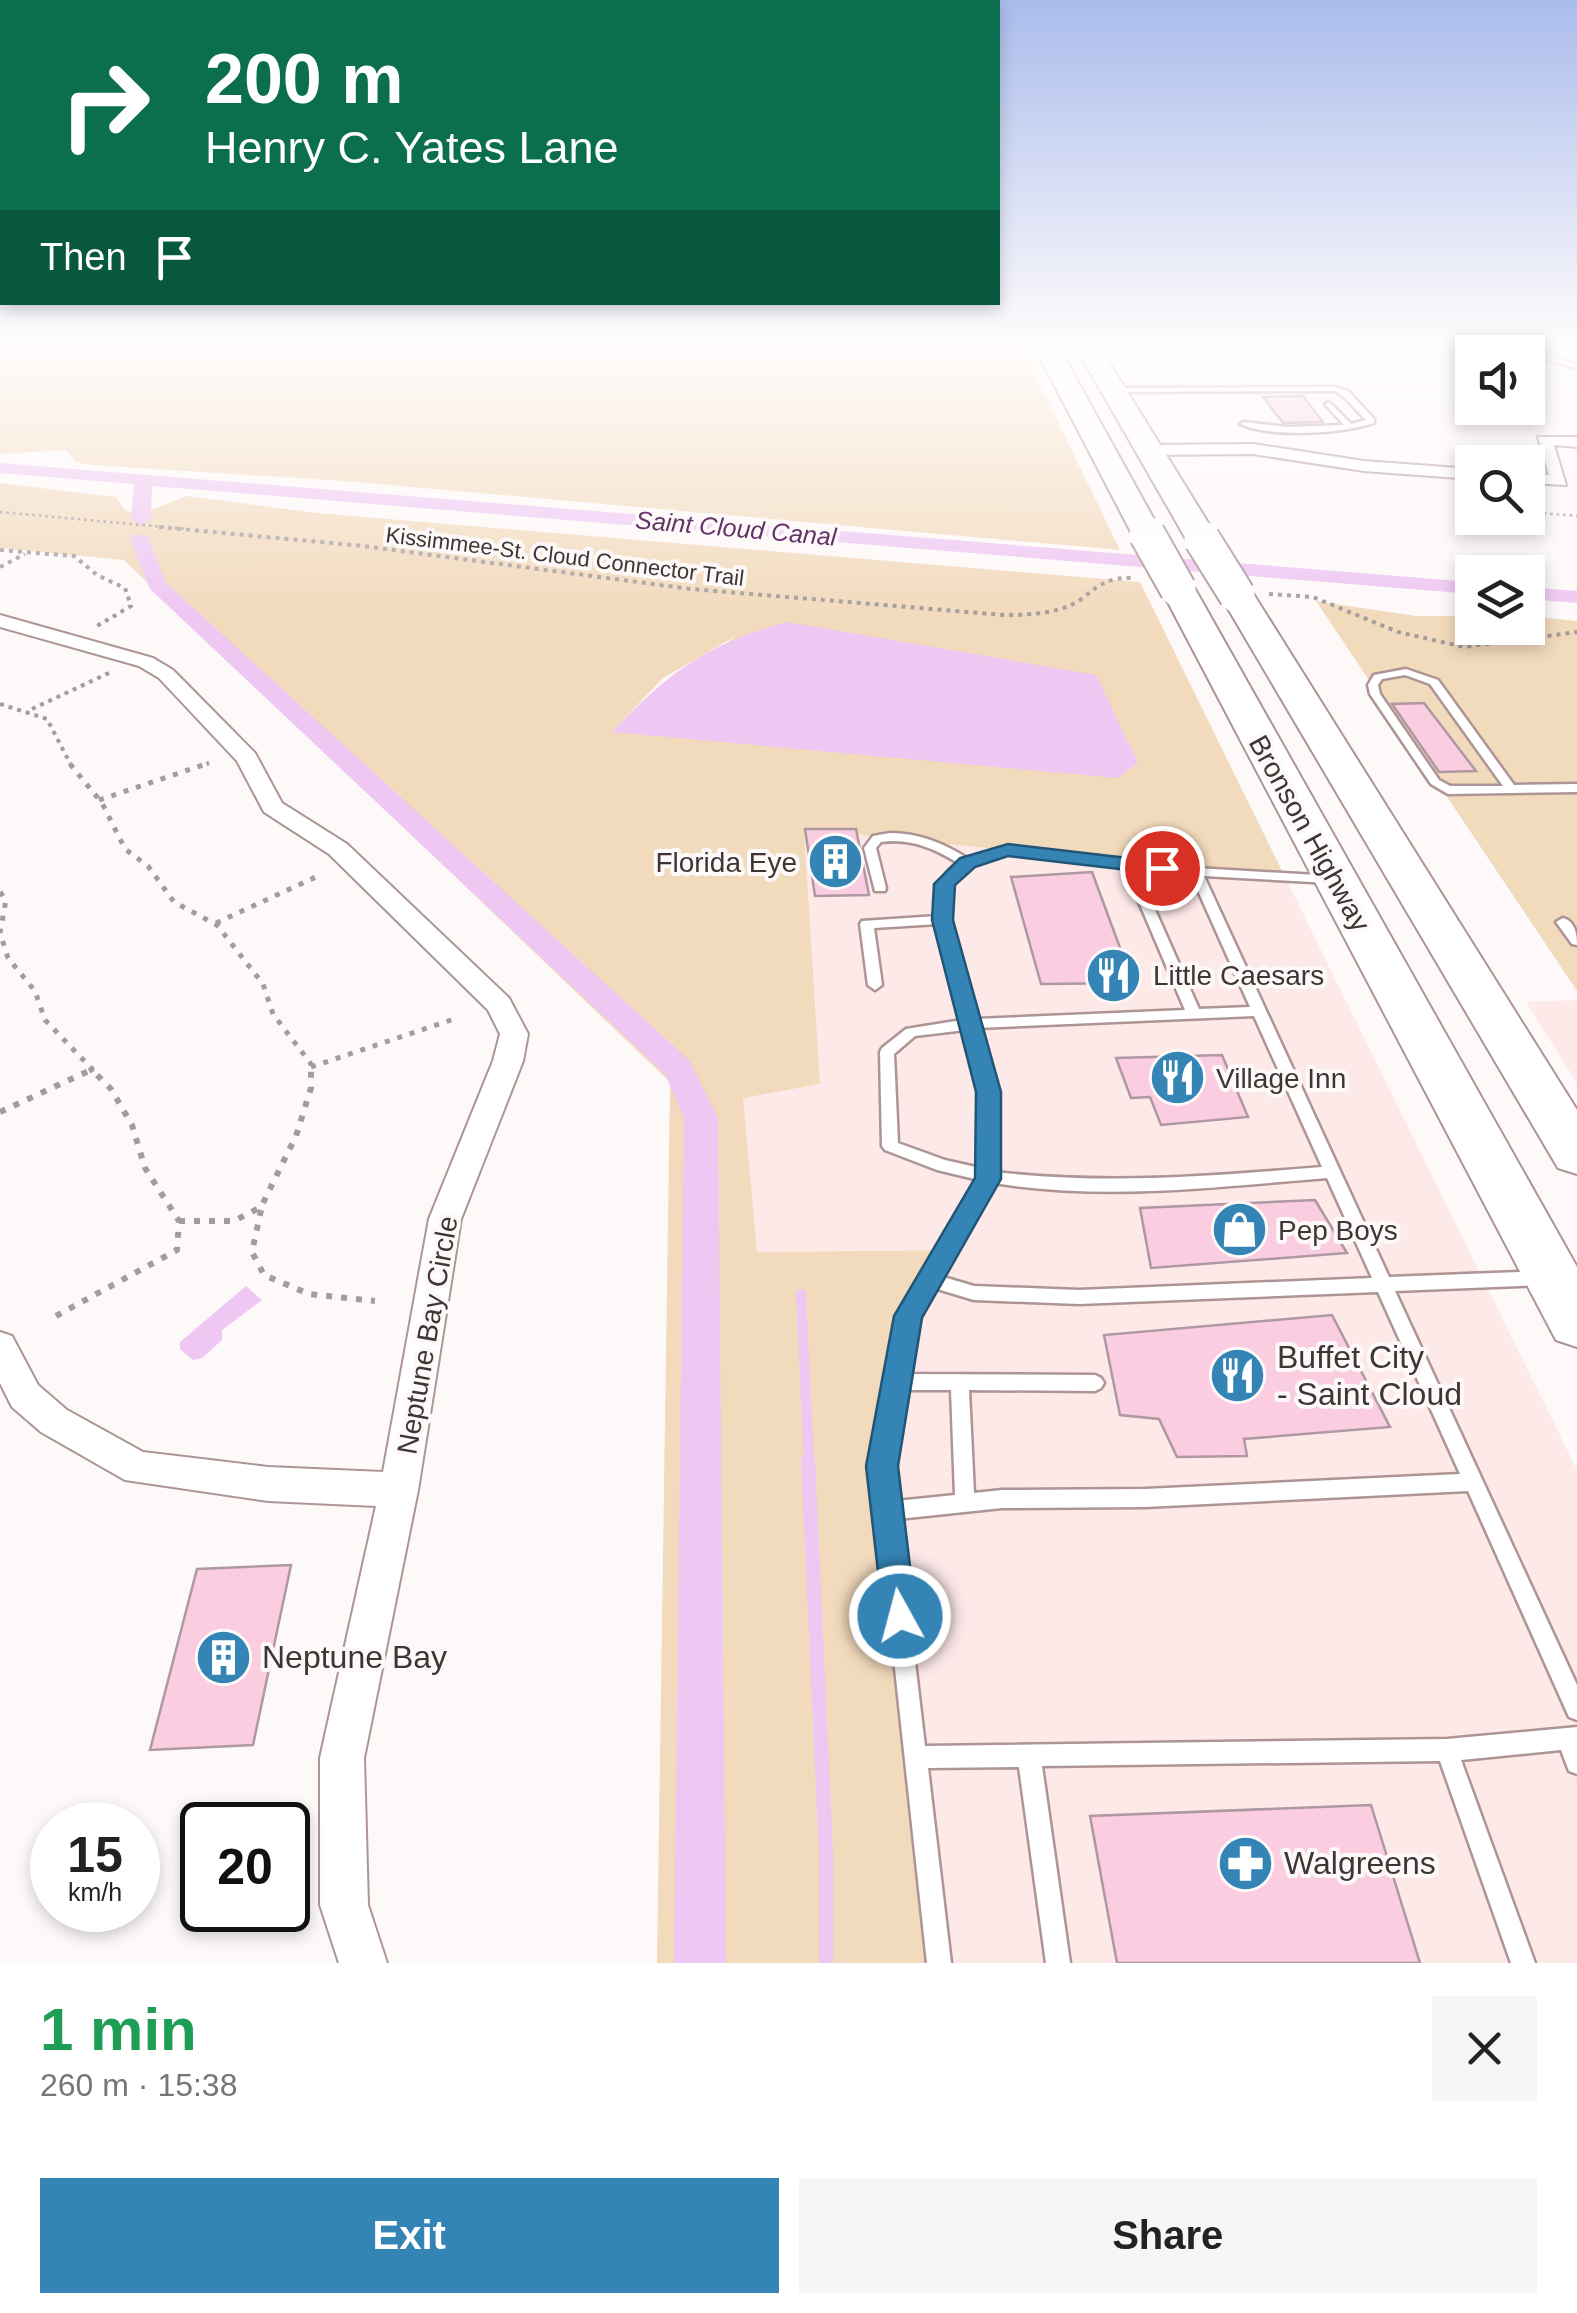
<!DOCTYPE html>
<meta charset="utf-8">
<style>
:root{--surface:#fff;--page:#f6f6f6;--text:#222;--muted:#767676;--accent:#3584b6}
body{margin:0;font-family:Arial,sans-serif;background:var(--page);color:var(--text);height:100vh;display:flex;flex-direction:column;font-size:38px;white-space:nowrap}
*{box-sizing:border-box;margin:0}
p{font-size:32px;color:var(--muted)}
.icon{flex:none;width:55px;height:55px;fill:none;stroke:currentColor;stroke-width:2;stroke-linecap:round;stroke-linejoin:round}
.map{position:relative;height:1963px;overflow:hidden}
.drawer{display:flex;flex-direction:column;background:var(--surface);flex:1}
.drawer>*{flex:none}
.top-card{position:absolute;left:0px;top:0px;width:1000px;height:305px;box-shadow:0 5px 15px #0003;background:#0b6e4f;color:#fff;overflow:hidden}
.tools{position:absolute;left:1455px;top:335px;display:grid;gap:20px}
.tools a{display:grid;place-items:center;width:90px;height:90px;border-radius:0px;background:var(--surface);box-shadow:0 5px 15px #0003;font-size:50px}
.speed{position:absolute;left:30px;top:1802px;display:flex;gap:20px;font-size:50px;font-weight:700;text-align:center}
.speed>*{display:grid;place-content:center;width:130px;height:130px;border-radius:50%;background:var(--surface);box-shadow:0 5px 15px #0003;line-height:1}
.speed small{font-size:25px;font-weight:400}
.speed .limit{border:5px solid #111;border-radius:15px;background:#fff;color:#111}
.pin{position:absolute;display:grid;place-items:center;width:85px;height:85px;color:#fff;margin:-42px;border:5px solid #fff;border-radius:50%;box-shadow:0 2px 10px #0007}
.me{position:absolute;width:110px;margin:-55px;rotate:353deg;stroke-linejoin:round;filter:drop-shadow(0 0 8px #0008)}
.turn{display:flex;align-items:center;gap:35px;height:210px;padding:0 40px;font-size:45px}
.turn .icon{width:130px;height:130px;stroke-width:2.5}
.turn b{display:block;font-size:70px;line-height:85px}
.then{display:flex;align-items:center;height:95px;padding:0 40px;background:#0003;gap:20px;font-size:38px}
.round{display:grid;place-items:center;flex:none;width:105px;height:105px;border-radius:0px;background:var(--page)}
.head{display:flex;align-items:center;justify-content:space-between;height:170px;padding:0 40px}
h1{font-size:60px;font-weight:800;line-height:75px;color:#1e9e55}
.button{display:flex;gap:20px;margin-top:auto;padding:20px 40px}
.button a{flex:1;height:115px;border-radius:0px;background:var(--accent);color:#fff;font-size:40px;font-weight:800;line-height:115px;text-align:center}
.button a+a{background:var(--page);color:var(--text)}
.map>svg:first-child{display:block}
.built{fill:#fee9e9}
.green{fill:#f2dabc;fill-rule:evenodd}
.water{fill:#eec7f3}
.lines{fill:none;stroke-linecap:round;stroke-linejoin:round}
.stream-far1{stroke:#eec7f3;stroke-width:10}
.stream{stroke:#eec7f3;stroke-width:14}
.canal{fill:#eec7f3;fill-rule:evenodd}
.building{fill:#fbcde1;stroke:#ae98a1;stroke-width:2.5}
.service-casing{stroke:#ae9595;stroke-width:5}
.minor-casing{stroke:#ae9595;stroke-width:4}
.trunk-casing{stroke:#ae9595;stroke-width:4}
.path-far3{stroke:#a49c9c;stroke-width:2.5;stroke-dasharray:2.5 4;stroke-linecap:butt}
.path-far2{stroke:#a49c9c;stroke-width:4;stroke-dasharray:4 5;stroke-linecap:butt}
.path-far1{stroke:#a49c9c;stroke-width:5;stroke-dasharray:5 8;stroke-linecap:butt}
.path{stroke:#a49c9c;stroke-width:6;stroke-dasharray:6 9;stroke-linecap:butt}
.service{fill:#fff;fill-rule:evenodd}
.minor{fill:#fff;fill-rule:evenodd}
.trunk{fill:#fff;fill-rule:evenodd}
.trunk-bridge-casing{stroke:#ae9595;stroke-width:39;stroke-linecap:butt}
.trunk-bridge{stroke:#fff;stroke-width:35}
.route{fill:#3584b6;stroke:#225676;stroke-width:2.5}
.labels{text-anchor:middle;stroke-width:8;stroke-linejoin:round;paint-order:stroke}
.far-street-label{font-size:22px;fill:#3f3535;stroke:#fef9f9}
.far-water-label{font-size:25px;font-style:italic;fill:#623368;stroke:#fef9f9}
.street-label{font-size:28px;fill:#3f3535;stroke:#fef9f9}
.poi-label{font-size:28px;fill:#3f3535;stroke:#fef9f9;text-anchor:start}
.near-poi-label{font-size:32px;fill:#3f3535;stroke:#fef9f9;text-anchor:start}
</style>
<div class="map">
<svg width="1577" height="1963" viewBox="0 0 1577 1963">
<rect width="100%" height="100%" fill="#fef9f9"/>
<g class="built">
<path d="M804 829 1286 879 1577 1470V1963H949L881 1388 951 1250 756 1252 743 1097 820 1084Z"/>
<path d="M1577 1000V1083L1526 1002Z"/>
</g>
<g class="green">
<path d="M0 344H1020L1120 550 344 481 92 465 76 462 66 450 0 454Z"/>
<path d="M0 483 115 497 125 510 138 515 187 496 317 513 1140 582 1286 879 804 829 820 1084 743 1098 757 1252 952 1250 881 1388 949 1963H657L670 1082 124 560 0 548ZM736 636 613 731 663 678Z"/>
<path d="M1316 601 1416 616H1472V628H1528V616L1577 621V991Z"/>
</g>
<g class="water">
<path d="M787 622 1096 675 1138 763 1117 778 612 732C669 672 706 644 787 622Z"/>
<path d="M246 1286 262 1300 222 1330V1340L202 1358 193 1360 180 1349V1342Z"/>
</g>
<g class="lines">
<path class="stream-far1" d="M801 1294 809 1462"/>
<path class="stream" d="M808 1460 826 1854V1963"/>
<g class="canal">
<path d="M0 463 1472 582V594L152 486 151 519 141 525 131 519 134 484 0 473Z"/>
<path d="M133 535H147L166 583 689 1060 718 1118 726 1963H674L684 1118 665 1074 150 589 130 539Z"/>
<path d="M1528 587 1577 591V603L1528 599Z"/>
</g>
</g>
<g class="building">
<path d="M1303 396 1323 422 1283 423 1263 397Z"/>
<path d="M1424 703 1476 771 1439 772 1392 704Z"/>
<path d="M805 829H856L869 895 815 896Z"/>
<path d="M1092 872 1133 983 1041 984 1011 877Z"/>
<path d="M1222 1055 1248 1117 1161 1125 1150 1097 1131 1098 1116 1058Z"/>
<path d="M1315 1200 1347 1253 1151 1268 1140 1208Z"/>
<path d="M1332 1315 1390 1427 1244 1439 1247 1456 1177 1457 1159 1419 1120 1415 1104 1335Z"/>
<path d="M291 1565 253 1745 150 1750 197 1569Z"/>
<path d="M1371 1805 1420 1963H1117L1090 1816Z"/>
</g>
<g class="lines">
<defs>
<g id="service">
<path d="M1490 344H1500L1577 364V368L1528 355V352H1519Z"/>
<path d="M1335 387 1348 391 1374 419V423C1341 434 1272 438 1240 424L1244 422 1288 427 1344 425 1325 404 1329 402 1351 424 1366 420 1342 395 1334 391 1114 392 1110 390 1114 388Z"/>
<path d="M1406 669 1438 680 1514 785 1577 784V792L1448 794 1431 784 1370 694 1368 685 1374 675ZM1405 675 1430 684 1503 786H1450L1439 780 1380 694 1378 685 1382 679Z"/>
<path d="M890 833C919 833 943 843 967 858L1007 846 1196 868 1334 876 1336 879 1334 882 1330 883 1204 876 1389 1277 1542 1271 1548 1273 1550 1278 1548 1283 1542 1285 1395 1291 1577 1685V1720L1569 1717 1468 1491 1145 1507 1002 1508 898 1519 925 1746 1447 1739 1577 1727V1774L1569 1771 1561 1750 1461 1760 1535 1963H1511L1440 1761 1042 1766 1070 1963H1046L1019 1767 928 1768 951 1963H927L873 1466 899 1317 979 1180 937 1170 885 1150 882 1146 880 1052 882 1048 906 1029 962 1020 938 924 874 928 882 985 875 990 868 985 860 924 862 921 937 916C938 892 936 877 958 863 933 848 910 838 881 842L876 848 886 888 885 891H875L864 848 873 836ZM1008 854 1124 867 1185 1010 976 1019C968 988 935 899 958 875 970 862 991 859 1008 854ZM1137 869 1191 875 1250 1007 1199 1009ZM1254 1016 1322 1167C1212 1176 1106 1185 996 1172L995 1092 978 1028ZM965 1030 981 1092 980 1168 945 1160 898 1143 894 1054 915 1036ZM1327 1178 1372 1278 1079 1290 974 1286 940 1276 994 1183C1104 1201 1216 1187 1327 1178ZM934 1288 974 1300 1079 1304 1378 1292 1460 1474 1145 1489 1002 1490 974 1493 969 1390 1095 1391 1101 1388 1104 1383 1101 1378 1095 1375 907 1374 917 1318ZM904 1390H951L955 1495 896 1501 891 1466Z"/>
<path d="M1563 918C1575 921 1577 934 1577 945L1572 944 1556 922Z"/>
</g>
<g id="minor">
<path d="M1538 437H1577V447L1554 445 1566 485 1528 483V473L1549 475Z"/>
<path d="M1253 444 1364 461 1472 469V479L1364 471 1253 454 1150 455 1142 450 1150 445Z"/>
<path d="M0 615 153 658 173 670 255 753 282 803 347 844 509 998 528 1034 523 1061 461 1219 418 1490 364 1758 368 1905 387 1963H339L320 1905V1758L376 1506 268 1501 125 1480 41 1432 12 1407 0 1383V1332L12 1336 38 1385 67 1410 143 1452 268 1467 383 1472 429 1219 493 1061 500 1034 488 1010 329 854 264 812 237 761 159 678 139 666 0 627Z"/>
</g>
<g id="trunk">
<path d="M1033 344H1057L1162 534 1158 541 1147 543 1132 534Z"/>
<path d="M1074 344H1098L1218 539 1213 546H1191L1186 539Z"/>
<path d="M1178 579 1190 582 1195 589 1577 1267V1347L1556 1340 1161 589 1166 582Z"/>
<path d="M1237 585 1249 588 1254 595 1577 1110V1174L1558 1168 1220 595 1225 588Z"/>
</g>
</defs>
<use href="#service" class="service-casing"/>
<use href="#minor" class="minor-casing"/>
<use href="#trunk" class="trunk-casing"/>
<g class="path-far3">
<path d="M1528 506 1531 512 1577 516"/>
<path d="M0 512 186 529"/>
</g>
<g class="path-far2">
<path d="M159 527 363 546 691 589 1004 615C1028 615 1063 614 1084 597 1100 584 1110 577 1134 578"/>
<path d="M0 550 74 556 97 575 125 588 131 606 97 626"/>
<path d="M0 567 25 554"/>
<path d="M1269 594 1313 597 1398 632 1464 647 1577 632"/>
<path d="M0 704 47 719 72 767"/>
<path d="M32 709 111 672"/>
<path d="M198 767 209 763"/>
</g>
<g class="path-far1">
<path d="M70 764 102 803 125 849 148 866 174 902 217 925 263 984 273 1014 311 1064V1071"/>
<path d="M99 800 206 764"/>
<path d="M0 892 6 900 0 933 8 958 35 991 45 1020 94 1071"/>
<path d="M216 923 318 876"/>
<path d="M311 1067 454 1019"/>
<path d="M89 1071 93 1069"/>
</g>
<g class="path">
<path d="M0 1112 93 1069"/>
<path d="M261 1210 252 1252 264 1275 309 1294 375 1301"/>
<path d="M179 1221H234L261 1207 296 1136 311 1088V1069"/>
<path d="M56 1316 177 1250 179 1221 145 1168 132 1125 111 1089 91 1069"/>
</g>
<use href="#service" class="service"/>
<use href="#minor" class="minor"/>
<use href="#trunk" class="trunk"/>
<defs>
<g id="trunk-bridge">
<path d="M1147 534 1178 589"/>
<path d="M1202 539 1237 595"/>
</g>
</defs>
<use href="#trunk-bridge" class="trunk-bridge-casing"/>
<use href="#trunk-bridge" class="trunk-bridge"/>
</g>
<linearGradient id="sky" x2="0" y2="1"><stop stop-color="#aabcec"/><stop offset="0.56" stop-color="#fffcfc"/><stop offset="1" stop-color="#fffcfc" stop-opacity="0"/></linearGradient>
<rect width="1577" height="618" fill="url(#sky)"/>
<path class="route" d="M1008 844 1162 862 1173 868 1162 874 1008 856 975 867 955 885 953 920 1001 1092V1179L922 1318 898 1466 916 1616 912 1628 900 1633 887 1628 883 1616 866 1466 894 1316 975 1178 976 1092 932 920 934 884 960 858Z"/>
<defs>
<symbol id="building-disc" viewBox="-11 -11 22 22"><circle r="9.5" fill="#3584b6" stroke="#fef9f9"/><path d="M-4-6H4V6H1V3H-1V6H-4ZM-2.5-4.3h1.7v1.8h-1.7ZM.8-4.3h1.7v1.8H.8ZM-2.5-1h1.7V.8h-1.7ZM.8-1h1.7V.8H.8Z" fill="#fff"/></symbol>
<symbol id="restaurant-disc" viewBox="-11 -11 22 22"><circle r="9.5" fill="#3584b6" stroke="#fef9f9"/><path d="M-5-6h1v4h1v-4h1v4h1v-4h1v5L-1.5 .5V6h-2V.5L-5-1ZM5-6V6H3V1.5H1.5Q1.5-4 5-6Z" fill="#fff"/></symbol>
<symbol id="shop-disc" viewBox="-11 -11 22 22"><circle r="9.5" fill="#3584b6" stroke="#fef9f9"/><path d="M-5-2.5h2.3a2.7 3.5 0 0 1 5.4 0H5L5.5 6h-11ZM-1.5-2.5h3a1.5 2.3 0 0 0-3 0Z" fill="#fff"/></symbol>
<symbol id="pharmacy-disc" viewBox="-11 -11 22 22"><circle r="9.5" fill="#3584b6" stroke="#fef9f9"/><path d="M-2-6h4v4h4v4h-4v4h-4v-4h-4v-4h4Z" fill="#fff"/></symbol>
</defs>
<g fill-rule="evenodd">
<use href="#building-disc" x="804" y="830" width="63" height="63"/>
<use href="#restaurant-disc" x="1082" y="944" width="63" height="63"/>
<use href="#restaurant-disc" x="1146" y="1046" width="63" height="63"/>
<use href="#shop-disc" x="1208" y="1198" width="63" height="63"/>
<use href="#restaurant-disc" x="1206" y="1344" width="63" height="63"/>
<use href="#building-disc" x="192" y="1626" width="63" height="63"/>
<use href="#pharmacy-disc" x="1214" y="1832" width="63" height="63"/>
</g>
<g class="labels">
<g class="far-street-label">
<text transform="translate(565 556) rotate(7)" y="8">Kissimmee-St. Cloud Connector Trail</text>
</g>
<g class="far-water-label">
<text transform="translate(736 528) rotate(5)" y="9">Saint Cloud Canal</text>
</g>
<g class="street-label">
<text transform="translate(1310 833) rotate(61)" y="10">Bronson Highway</text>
<text transform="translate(427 1335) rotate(-80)" y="10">Neptune Bay Circle</text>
</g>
<g class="poi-label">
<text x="797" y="872" text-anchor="end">Florida Eye</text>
<text x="1153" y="985">Little Caesars</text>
<text x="1216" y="1088">Village Inn</text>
<text x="1278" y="1240">Pep Boys</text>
</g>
<g class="near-poi-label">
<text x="1277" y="1368">Buffet City<tspan x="1277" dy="37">- Saint Cloud</tspan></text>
<text x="262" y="1668">Neptune Bay</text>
<text x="1284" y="1874">Walgreens</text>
</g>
</g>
</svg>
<div class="tools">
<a><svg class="icon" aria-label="sound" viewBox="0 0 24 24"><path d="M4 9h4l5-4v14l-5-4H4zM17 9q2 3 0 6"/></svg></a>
<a><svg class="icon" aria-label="search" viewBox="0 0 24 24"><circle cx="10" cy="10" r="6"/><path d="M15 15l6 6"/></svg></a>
<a><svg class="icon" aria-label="layers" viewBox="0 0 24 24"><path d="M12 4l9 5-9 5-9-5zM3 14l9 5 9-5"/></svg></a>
</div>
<div class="speed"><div>15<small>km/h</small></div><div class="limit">20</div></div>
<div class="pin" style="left:1162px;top:868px;background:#d93025"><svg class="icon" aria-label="arrive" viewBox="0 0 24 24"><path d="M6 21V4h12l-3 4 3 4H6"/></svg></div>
<svg class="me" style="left:900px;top:1616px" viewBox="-20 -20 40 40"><circle r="17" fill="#3584b6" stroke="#fff" stroke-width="3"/><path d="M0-11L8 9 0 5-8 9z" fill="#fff"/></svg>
<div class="top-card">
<div class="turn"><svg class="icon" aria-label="right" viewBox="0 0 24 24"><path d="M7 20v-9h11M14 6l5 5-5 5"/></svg><div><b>200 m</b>Henry C. Yates Lane</div></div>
<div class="then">Then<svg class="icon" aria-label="arrive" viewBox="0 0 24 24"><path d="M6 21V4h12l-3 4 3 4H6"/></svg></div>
</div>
</div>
<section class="drawer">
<div class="head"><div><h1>1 min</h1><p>260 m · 15:38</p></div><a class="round"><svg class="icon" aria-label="close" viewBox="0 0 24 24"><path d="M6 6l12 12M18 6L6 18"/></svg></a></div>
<div class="button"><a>Exit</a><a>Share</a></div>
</section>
